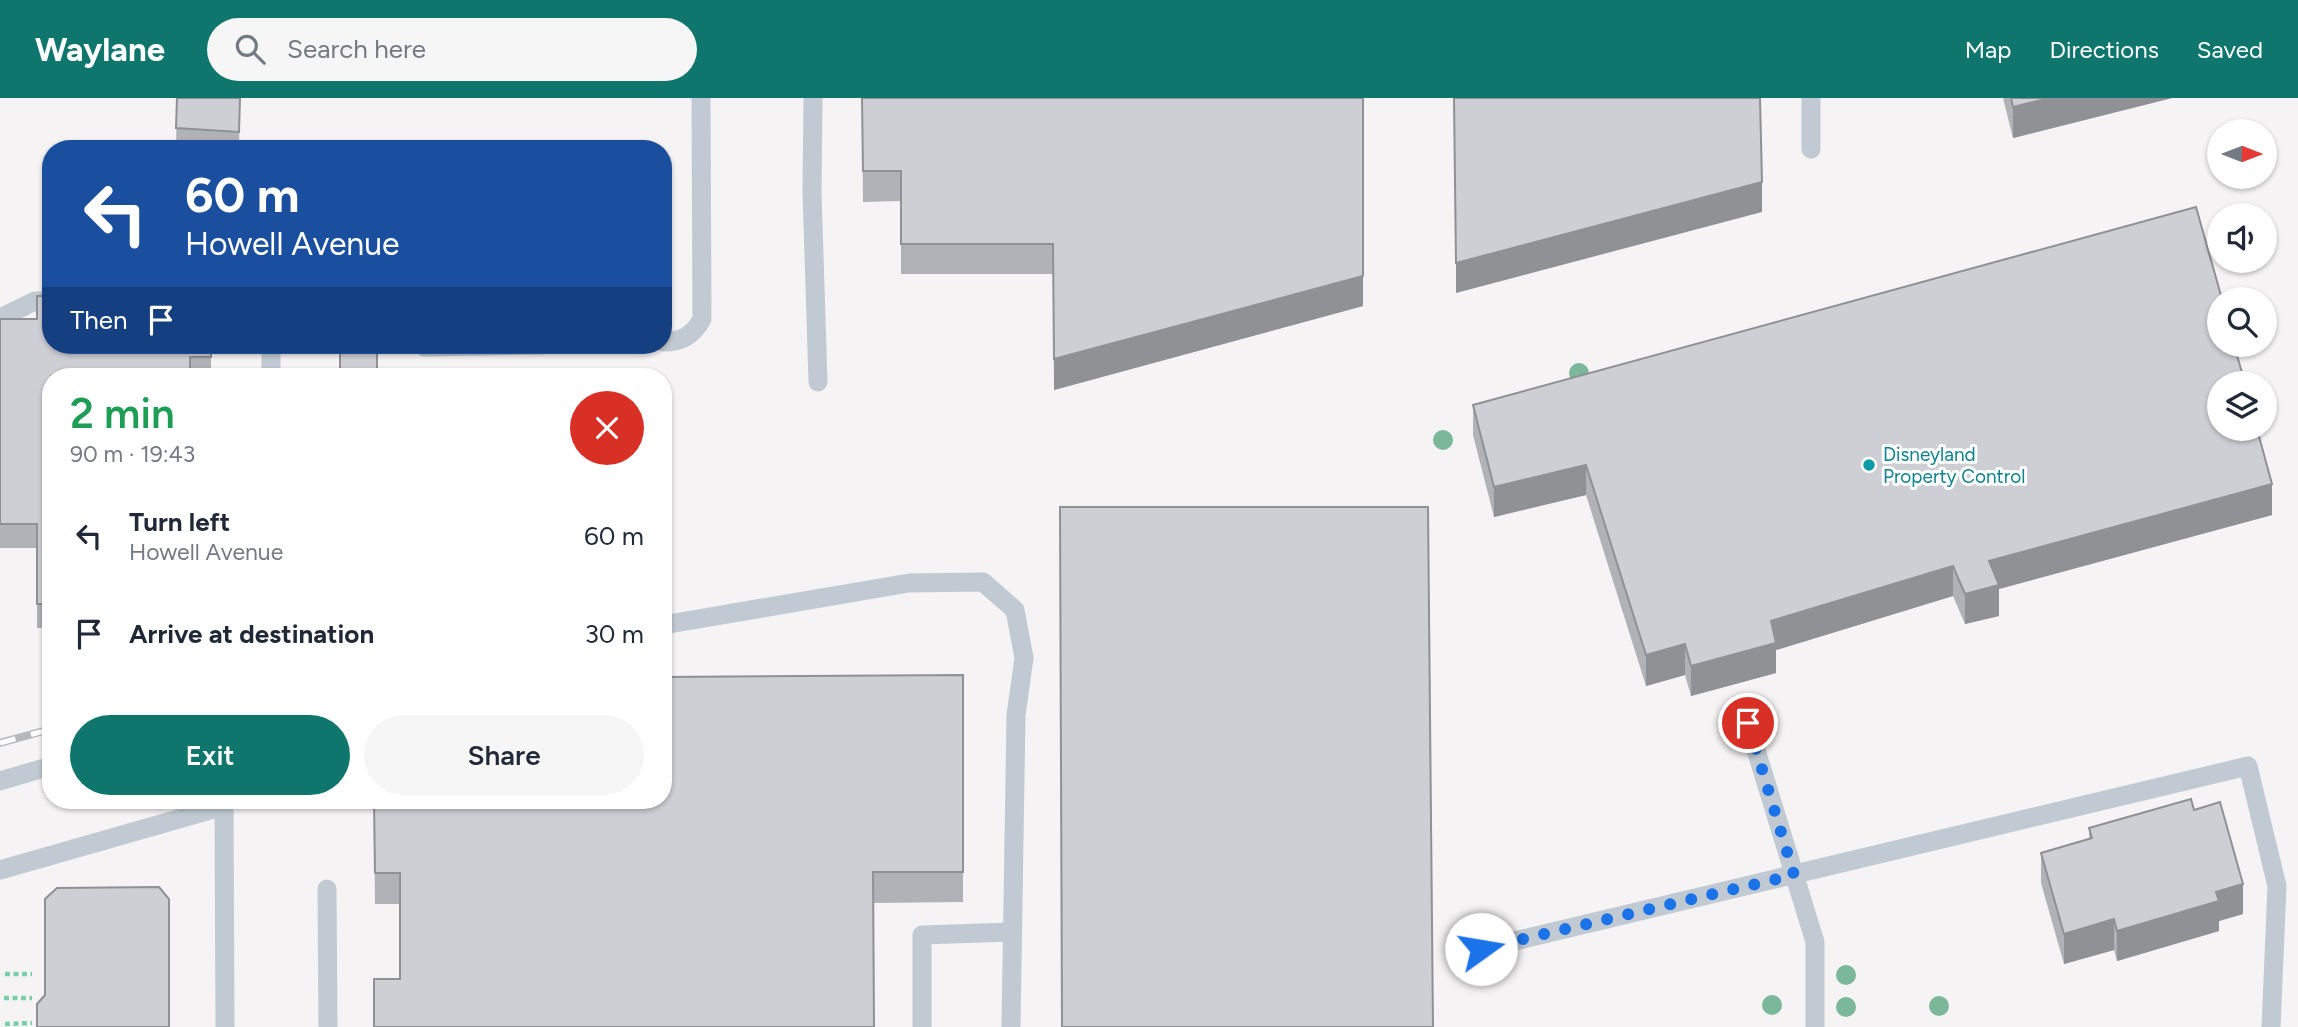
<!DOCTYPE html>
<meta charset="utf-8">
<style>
:root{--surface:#fff;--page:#f6f6f7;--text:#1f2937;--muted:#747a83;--accent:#0f766e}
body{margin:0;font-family:Figtree,sans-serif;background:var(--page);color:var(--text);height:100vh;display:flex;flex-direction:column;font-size:26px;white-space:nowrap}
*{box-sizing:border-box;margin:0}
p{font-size:23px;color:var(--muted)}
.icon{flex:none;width:38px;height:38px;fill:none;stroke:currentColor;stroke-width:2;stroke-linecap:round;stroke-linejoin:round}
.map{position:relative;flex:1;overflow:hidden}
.sheet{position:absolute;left:42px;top:270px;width:630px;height:441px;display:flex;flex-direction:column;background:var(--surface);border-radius:28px;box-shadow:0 2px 5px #0004}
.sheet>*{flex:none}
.banner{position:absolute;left:42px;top:42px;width:630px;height:214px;border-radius:28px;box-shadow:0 2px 5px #0004;background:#1a4fa0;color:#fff;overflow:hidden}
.needle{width:46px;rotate:90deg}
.buttons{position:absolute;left:2207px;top:21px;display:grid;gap:14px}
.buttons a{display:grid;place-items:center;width:70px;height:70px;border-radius:50%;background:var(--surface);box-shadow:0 2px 5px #0004;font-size:35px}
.pin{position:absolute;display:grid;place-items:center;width:60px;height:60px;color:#fff;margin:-30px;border:4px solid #fff;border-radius:50%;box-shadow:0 2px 7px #0007}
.me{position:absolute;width:77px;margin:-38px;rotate:77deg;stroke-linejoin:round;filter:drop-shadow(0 0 5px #0008)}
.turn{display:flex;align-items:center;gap:24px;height:147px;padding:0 28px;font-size:32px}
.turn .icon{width:91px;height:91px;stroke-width:2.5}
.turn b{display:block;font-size:49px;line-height:60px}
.then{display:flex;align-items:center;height:66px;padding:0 28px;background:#0003;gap:14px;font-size:26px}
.round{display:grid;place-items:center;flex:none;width:74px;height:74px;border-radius:37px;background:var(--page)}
.summary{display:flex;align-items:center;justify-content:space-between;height:119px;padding:0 28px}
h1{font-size:42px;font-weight:600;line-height:52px;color:#1e9e55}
.action{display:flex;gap:14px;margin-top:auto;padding:14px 28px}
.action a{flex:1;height:80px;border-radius:42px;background:var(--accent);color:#fff;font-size:28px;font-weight:600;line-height:80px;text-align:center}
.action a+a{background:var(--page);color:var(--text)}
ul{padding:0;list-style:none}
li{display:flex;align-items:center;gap:21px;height:98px;padding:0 28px}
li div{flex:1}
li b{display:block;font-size:26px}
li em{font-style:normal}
header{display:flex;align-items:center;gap:42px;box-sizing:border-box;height:98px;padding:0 35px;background:var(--accent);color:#fff}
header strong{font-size:33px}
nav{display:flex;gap:38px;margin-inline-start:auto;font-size:24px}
.search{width:490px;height:63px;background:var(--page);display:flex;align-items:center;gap:18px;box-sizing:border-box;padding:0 24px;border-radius:38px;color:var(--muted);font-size:26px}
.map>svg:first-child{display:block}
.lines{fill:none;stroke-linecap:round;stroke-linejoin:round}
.path{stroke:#7ad0a6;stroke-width:4.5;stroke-dasharray:5 3.5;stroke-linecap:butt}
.service{stroke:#c1cad2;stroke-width:19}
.rail-casing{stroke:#b5b8bd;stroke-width:8}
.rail{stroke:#fff;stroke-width:5;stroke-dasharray:16;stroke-linecap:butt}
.tree{fill:#7bb799}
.wall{fill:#b0b2b7}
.shaded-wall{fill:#909195}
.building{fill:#cdcfd5;stroke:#909195;stroke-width:2}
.route{stroke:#1a73e8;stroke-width:12;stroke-dasharray:0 21.6}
.culture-dot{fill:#0f9aa8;stroke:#fff;stroke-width:2.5}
.labels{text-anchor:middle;stroke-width:6;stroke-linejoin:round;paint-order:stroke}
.culture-label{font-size:19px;fill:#0d838f;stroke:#fff;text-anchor:start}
</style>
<header>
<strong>Waylane</strong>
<div class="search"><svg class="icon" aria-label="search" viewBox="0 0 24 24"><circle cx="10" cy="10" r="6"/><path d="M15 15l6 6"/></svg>Search here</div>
<nav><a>Map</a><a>Directions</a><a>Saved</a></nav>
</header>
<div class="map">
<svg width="2298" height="929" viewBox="0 0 2298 929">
<rect width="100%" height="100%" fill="#f5f3f3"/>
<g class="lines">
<g class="path">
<path d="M5 876H32"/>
<path d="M4 900H32"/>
<path d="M5 926 32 925"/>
</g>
<g class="service">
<path d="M813 0 812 94 818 284"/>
<path d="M1811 0V51"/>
<path d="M0 220 35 203H51"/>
<path d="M663 244C682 244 693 237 702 221L701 0"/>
<path d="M271 247V278"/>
<path d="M424 249 542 247"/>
<path d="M663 527 909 485 983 484 1015 512 1024 560 1016 617 1011 929"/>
<path d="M1748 626 1815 844V929"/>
<path d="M0 683 51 668"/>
<path d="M0 772 224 708 225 929"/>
<path d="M327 791 328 929"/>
<path d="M1481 851 2248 668 2277 788 2271 929"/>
<path d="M922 929V837L1011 834"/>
</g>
<defs>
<path id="rail" d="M0 645 51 631"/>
</defs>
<use href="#rail" class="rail-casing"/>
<use href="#rail" class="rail"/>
</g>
<g class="tree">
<circle cx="1579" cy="275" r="10"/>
<circle cx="1443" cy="342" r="10"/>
<circle cx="1846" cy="877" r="10"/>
<circle cx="1772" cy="907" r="10"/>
<circle cx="1939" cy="908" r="10"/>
<circle cx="1846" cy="909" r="10"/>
</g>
<g class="wall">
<path d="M177 0H240L239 51H176Z"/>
<path d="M862 0 1363 208 1054 292 1053 176H901V103L863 104Z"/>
<path d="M2003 0H2172L2013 40Z"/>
<path d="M0 221H37L211 247V278H51V530H37V450H0Z"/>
<path d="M1473 307 2272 417 1999 491V518L1965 526 1953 498 1776 552V575L1691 598 1685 577 1646 588 1586 397 1494 419 1473 337Z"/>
<path d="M963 577V804L873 805 400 881V806H375L374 702Z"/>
<path d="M2194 712 2243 816 2219 823V833L2117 863 2114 852 2064 866 2041 785V755L2089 741V730Z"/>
</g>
<g class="shaded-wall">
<path d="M2050 0H2172L2013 40V9Z"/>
<path d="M1762 84V114L1456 195V165Z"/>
<path d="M1363 178V208L1054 292V261Z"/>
<path d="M1586 367V397L1494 419V389Z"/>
<path d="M2272 386V417L1999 491V518L1965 526V496L1989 463Z"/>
<path d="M1953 468V498L1776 552V575L1691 598V568L1771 523Z"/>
<path d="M1685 546V577L1646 588V557Z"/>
<path d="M2243 786V816L2219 823V833L2117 863V833L2216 794Z"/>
<path d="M2114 821V852L2064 866V836Z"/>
</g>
<g class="building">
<path d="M177 0H240L239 34 176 30Z"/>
<path d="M862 0H1363V178L1054 261 1053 146H901V73H863Z"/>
<path d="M1454 0H1760L1762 84 1456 165Z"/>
<path d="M2011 0H2050L2013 9Z"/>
<path d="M2196 109 2222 201H2219V247H2234L2245 285H2219V331H2257L2272 386 1989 463 1999 487 1965 496 1953 468 1771 523 1776 545 1691 568 1685 546 1646 557 1586 367 1494 389 1473 307Z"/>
<path d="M37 198H51V247H211V259H190V278H51V506H37V426H0V221H37Z"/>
<rect x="340" y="247" width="37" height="31"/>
<path d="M1060 409H1428L1433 929H1062Z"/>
<path d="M963 577V774H873L874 929H374V881H400V775H375L374 702H663V579Z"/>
<path d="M2191 701 2194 712 2220 704 2243 786 2216 794 2219 803 2117 833 2114 821 2064 836 2041 755 2092 740 2089 730Z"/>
<path d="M159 789 169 801V929H37V906L45 897V801L57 790Z"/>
</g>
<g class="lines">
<path class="route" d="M1481 851 1794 777 1748 625"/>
</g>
<circle class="culture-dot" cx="1869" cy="367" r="7"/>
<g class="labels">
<g class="culture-label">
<text x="1883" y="363">Disneyland<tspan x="1883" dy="22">Property Control</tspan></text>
</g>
</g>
</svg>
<div class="buttons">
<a><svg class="needle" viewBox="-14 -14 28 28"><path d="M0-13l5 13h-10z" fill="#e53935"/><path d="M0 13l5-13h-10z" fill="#747a83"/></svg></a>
<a><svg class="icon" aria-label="sound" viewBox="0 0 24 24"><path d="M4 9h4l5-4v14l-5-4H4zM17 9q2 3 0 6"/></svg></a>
<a><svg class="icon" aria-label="search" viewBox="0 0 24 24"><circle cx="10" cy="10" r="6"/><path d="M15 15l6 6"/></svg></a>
<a><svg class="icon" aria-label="layers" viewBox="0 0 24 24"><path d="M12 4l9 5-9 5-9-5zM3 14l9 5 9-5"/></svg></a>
</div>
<div class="pin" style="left:1748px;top:625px;background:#d93025"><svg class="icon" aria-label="arrive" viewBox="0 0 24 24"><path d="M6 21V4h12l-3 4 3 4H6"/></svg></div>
<svg class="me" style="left:1481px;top:851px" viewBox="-20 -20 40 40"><circle r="19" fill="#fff"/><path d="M0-13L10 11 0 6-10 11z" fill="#1a73e8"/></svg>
<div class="banner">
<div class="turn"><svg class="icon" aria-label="left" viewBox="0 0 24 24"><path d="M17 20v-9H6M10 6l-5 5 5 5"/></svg><div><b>60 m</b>Howell Avenue</div></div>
<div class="then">Then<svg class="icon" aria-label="arrive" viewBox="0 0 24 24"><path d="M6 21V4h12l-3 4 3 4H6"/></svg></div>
</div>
<section class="sheet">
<div class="summary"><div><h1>2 min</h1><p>90 m · 19:43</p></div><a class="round" style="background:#d93025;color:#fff"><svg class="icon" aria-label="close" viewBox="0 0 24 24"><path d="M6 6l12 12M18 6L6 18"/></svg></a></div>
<ul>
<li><svg class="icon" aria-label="left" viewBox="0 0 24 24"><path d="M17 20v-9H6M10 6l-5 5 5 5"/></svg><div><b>Turn left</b><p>Howell Avenue</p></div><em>60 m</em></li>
<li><svg class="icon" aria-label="arrive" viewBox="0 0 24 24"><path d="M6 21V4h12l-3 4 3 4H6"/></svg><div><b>Arrive at destination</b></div><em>30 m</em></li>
</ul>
<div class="action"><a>Exit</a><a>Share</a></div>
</section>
</div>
